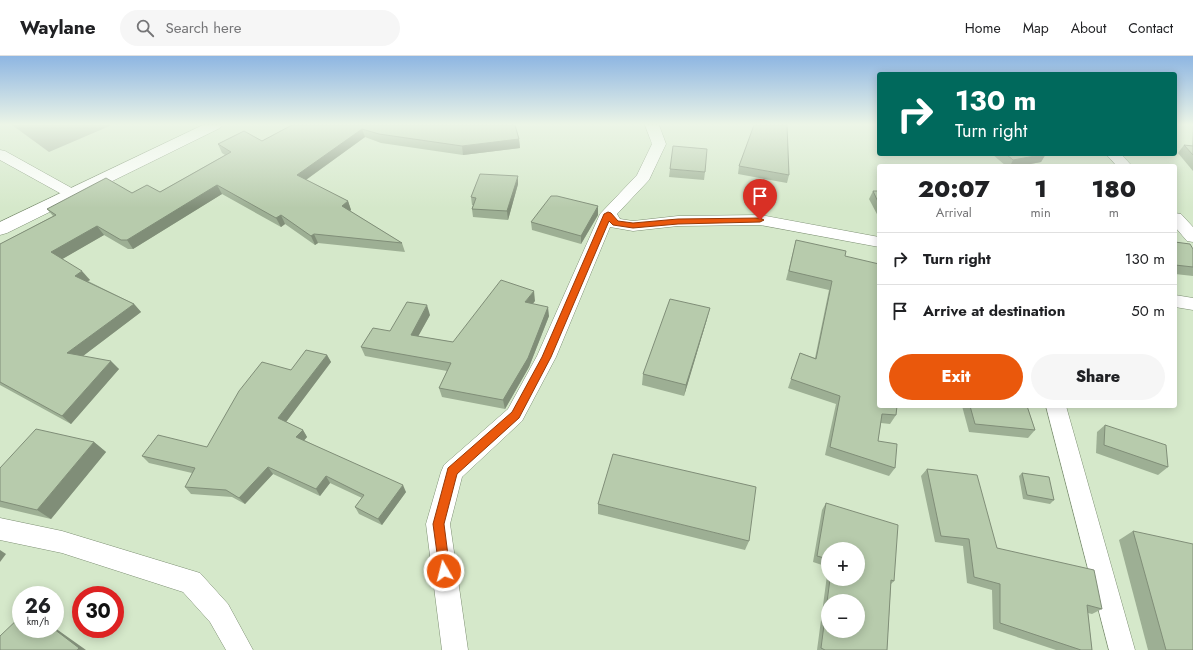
<!DOCTYPE html>
<meta charset="utf-8">
<style>
:root{--surface:#fff;--page:#f6f6f6;--text:#202124;--muted:#757577;--line:#e0e0e0;--accent:#ea580c}
body{margin:0;font-family:Jost,sans-serif;background:var(--page);color:var(--text);height:100vh;display:flex;flex-direction:column;font-size:15px;white-space:nowrap}
*{box-sizing:border-box;margin:0}
p{font-size:13px;color:var(--muted)}
.icon{flex:none;width:22px;height:22px;fill:none;stroke:currentColor;stroke-width:2;stroke-linecap:round;stroke-linejoin:round}
.map{position:relative;flex:1;overflow:hidden}
.drawer{position:absolute;left:877px;top:108px;width:300px;height:244px;display:flex;flex-direction:column;background:var(--surface);border-radius:4px;box-shadow:0 2px 10px #0003}
.drawer>*{flex:none}
.hud{position:absolute;left:877px;top:16px;width:300px;height:84px;border-radius:4px;box-shadow:0 2px 10px #0003;background:#00695c;color:#fff;overflow:hidden}
.controls{position:absolute;left:821px;top:486px;display:grid;gap:8px}
.controls a{display:grid;place-items:center;width:44px;height:44px;border-radius:50%;background:var(--surface);box-shadow:0 2px 10px #0003;font-size:20px}
.speed{position:absolute;left:12px;top:530px;display:flex;gap:8px;font-size:20px;font-weight:700;text-align:center}
.speed>*{display:grid;place-content:center;width:52px;height:52px;border-radius:50%;background:var(--surface);box-shadow:0 2px 10px #0003;line-height:1}
.speed small{font-size:10px;font-weight:400}
.speed .limit{border:6px solid #d22;background:#fff;color:#111}
.pin{position:absolute;display:grid;place-items:center;width:34px;height:34px;color:#fff;margin:-41px -17px;border-radius:50% 50% 50% 0;rotate:-45deg;box-shadow:0 0 4px #0007}
.pin .icon{rotate:45deg}
.me{position:absolute;width:44px;margin:-22px;rotate:352deg;stroke-linejoin:round;filter:drop-shadow(0 0 3px #0008)}
.turn{display:flex;align-items:center;gap:14px;height:84px;padding:0 12px;font-size:18px}
.turn .icon{width:52px;height:52px;stroke-width:2.5}
.turn b{display:block;font-size:28px;line-height:34px}
.eta{display:flex;justify-content:space-evenly;align-items:center;height:68px;text-align:center}
.eta b{font-size:24px;font-weight:800;line-height:28px}
.button{display:flex;gap:8px;margin-top:auto;padding:8px 12px}
.button a{flex:1;height:46px;border-radius:24px;background:var(--accent);color:#fff;font-size:16px;font-weight:800;line-height:46px;text-align:center}
.button a+a{background:var(--page);color:var(--text)}
ul{padding:0;list-style:none}
li{display:flex;align-items:center;gap:12px;height:52px;padding:0 12px;border-top:1px solid var(--line)}
li div{flex:1}
li b{display:block;font-size:15px}
li em{font-style:normal}
header{display:flex;align-items:center;gap:24px;box-sizing:border-box;height:56px;padding:0 20px;background:var(--surface);border-bottom:1px solid var(--line)}
header strong{font-size:19px}
nav{display:flex;gap:22px;margin-inline-start:auto;font-size:14px}
.search{width:280px;height:36px;background:var(--page);display:flex;align-items:center;gap:10px;box-sizing:border-box;padding:0 14px;border-radius:22px;color:var(--muted);font-size:15px}
.map>svg:first-child{display:block}
.green{fill:#a8b4a1}
.lines{fill:none;stroke-linecap:round;stroke-linejoin:round}
.street-casing{stroke:#7e9074;stroke-width:1}
.secondary-casing{stroke:#7e9074;stroke-width:1}
.street{fill:#fff;fill-rule:evenodd}
.secondary{fill:#fff;fill-rule:evenodd}
.wall{fill:#9daf94}
.shaded-wall{fill:#808e78}
.building{fill:#b7cbac;stroke:#808e78;fill-rule:evenodd}
.route{fill:#ea580c;stroke:#983908}
</style>
<header>
<strong>Waylane</strong>
<div class="search"><svg class="icon" aria-label="search" viewBox="0 0 24 24"><circle cx="10" cy="10" r="6"/><path d="M15 15l6 6"/></svg>Search here</div>
<nav><a>Home</a><a>Map</a><a>About</a><a>Contact</a></nav>
</header>
<div class="map">
<svg width="1193" height="594" viewBox="0 0 1193 594">
<rect width="100%" height="100%" fill="#d5e8ca"/>
<path class="green" d="M12 69H112L49 96Z"/>
<g class="lines">
<defs>
<g id="street">
<path d="M645 69H659L666 88 649 124 617 158 620 163 633 165 678 160 760 159 879 181V191L760 169 678 170 633 175 610 171 556 301 522 365 462 421 450 468 468 594H442L426 468 441 416 444 409 508 353 537 300 600 158 637 119 652 88Z"/>
<path d="M0 94 5 95 77 135 80 138 77 141 72 143 67 141 0 104Z"/>
<path d="M1106 98H1121L1132 110H1117Z"/>
<path d="M1175 157 1181 158 1193 171V186L1187 185 1175 171Z"/>
<path d="M1175 239 1193 242V254L1175 251Z"/>
<path d="M1046 350H1066L1135 594H1109Z"/>
<path d="M0 462 62 475 200 517 228 548 253 594H226L210 566 183 536 62 497 0 484Z"/>
</g>
<path id="secondary" d="M203 69H223L220 72 7 177 0 179V166Z"/>
</defs>
<use href="#street" class="street-casing"/>
<use href="#secondary" class="secondary-casing"/>
<use href="#street" class="street"/>
<use href="#secondary" class="secondary"/>
</g>
<g class="wall">
<path d="M292 69H515L519 83 520 92 463 99 381 87 365 81 306 124 348 145 351 154 350 155 402 187 405 196 318 187 315 189 285 168 281 171 222 138 133 193H128L104 179 62 203 90 224 88 225 134 248 141 256 83 300 119 313 71 368 0 329V188L53 160 47 153 160 136 225 99 222 97 218 88 262 85Z"/>
<path d="M1193 69V115L1178 97 1184 89 1192 90Z"/>
<path d="M992 98H1045L1041 106 1020 110H1006Z"/>
<path d="M739 110 789 119 787 127 738 118Z"/>
<path d="M670 113 705 116 704 124 669 121Z"/>
<path d="M518 128 508 164 473 161 472 153 473 149H472L471 141Z"/>
<path d="M873 135H879V162L869 143Z"/>
<path d="M598 159 581 188 532 174 531 166Z"/>
<path d="M796 184 845 200 896 359 890 368 881 367 878 385 895 412 889 420 825 399 836 348 788 332 800 297 815 302 829 234 786 224Z"/>
<path d="M1175 186 1193 193V220L1175 218Z"/>
<path d="M535 245 532 248 549 260 529 311 505 353 442 341 439 332 447 315 365 300 361 291 390 275 430 259 418 280 453 286Z"/>
<path d="M707 263 684 340 642 329 643 318Z"/>
<path d="M327 299 331 306 286 366 303 374 307 381 304 384 406 436 382 469 359 458 355 451 362 442 330 427 320 440 273 418 245 448 232 441 191 438 185 431 192 417 149 407 142 400 207 391 291 314Z"/>
<path d="M962 350H1027L1035 374 1028 382 969 376Z"/>
<path d="M1105 369 1168 411 1158 419 1096 397 1097 376Z"/>
<path d="M94 386 106 396 51 463 0 451V412Z"/>
<path d="M927 413 997 492 1102 553 1092 558 1088 557 1092 594H1056L993 573 992 534 967 527 963 490 935 486 921 420Z"/>
<path d="M1022 417 1054 444 1050 448 1023 443 1019 420Z"/>
<path d="M826 447 894 525 891 528 887 594H817L828 512V523H858L828 493V511L813 506 822 454Z"/>
<path d="M598 448 749 485 745 494 598 458Z"/>
<path d="M1133 475 1193 594H1148L1119 484Z"/>
</g>
<g class="shaded-wall">
<path d="M362 73 365 81 300 128 297 119Z"/>
<path d="M519 83 520 92 463 99 462 90Z"/>
<path d="M1046 98 1041 106 1020 110H1010L1013 104Z"/>
<path d="M518 120V128L508 164 507 155Z"/>
<path d="M217 129 222 138 133 193 127 184Z"/>
<path d="M348 145 351 154 345 159 342 150Z"/>
<path d="M598 150V159L581 188V180Z"/>
<path d="M281 159 285 168 281 171 276 162Z"/>
<path d="M97 170 104 179 59 205 51 196Z"/>
<path d="M314 178 318 187 315 189 311 180Z"/>
<path d="M82 215 90 224 83 228 75 220Z"/>
<path d="M534 235 535 245 526 256 525 246Z"/>
<path d="M134 248 141 256 75 306 67 297Z"/>
<path d="M427 249 430 259 414 288 411 279Z"/>
<path d="M548 251 549 260 529 311 505 353 503 344Z"/>
<path d="M710 252 707 263 684 340 686 329Z"/>
<path d="M327 299 331 306 283 370 278 362Z"/>
<path d="M111 305 119 313 71 368 62 360Z"/>
<path d="M303 374 307 381 301 388 296 381Z"/>
<path d="M94 386 106 396 51 463 37 454Z"/>
<path d="M268 411 273 418 245 448 239 442Z"/>
<path d="M326 420 330 427 320 440 316 433Z"/>
<path d="M403 429 406 436 382 469 378 463Z"/>
<path d="M0 494 6 498 0 506Z"/>
<path d="M55 572 86 594H77L54 573H55Z"/>
</g>
<g class="building">
<path d="M292 69H515L519 83 462 90 379 78 362 73 297 119 348 145 342 150 402 187 314 178 311 180 281 159 276 162 217 129 127 184H121L97 170 51 196 82 215 75 220 134 248 67 297 111 305 62 360 0 326V188L56 159 47 153 106 122 132 137 147 129 160 136 231 96 218 88 244 75 262 85Z"/>
<path d="M754 69H787L789 119 739 110Z"/>
<path d="M1184 89 1193 90V99Z"/>
<path d="M673 90 707 93 705 116 670 113Z"/>
<path d="M1006 98H1046L1013 104Z"/>
<path d="M480 118 518 120 507 155 472 153 476 142 471 141Z"/>
<path d="M873 135H879V148Z"/>
<path d="M551 140H557L598 150 581 180 531 166Z"/>
<path d="M796 184 846 195 845 200 879 208V350H897L896 359 882 358 878 385 897 388 895 412 830 391 840 340 791 323 800 297 816 303 832 225 789 215Z"/>
<path d="M1175 186 1190 188 1193 193V211L1175 209Z"/>
<path d="M501 224 534 235 525 246 548 251 528 302 503 344 439 332 451 307 361 291 373 272 390 275 407 246 427 249 411 279 453 286Z"/>
<path d="M670 243 710 252 686 329 643 318Z"/>
<path d="M306 294 327 299 278 362 303 374 296 381 403 429 378 463 355 451 364 439 326 420 316 433 268 411 239 442 226 434 185 431 195 412 142 400 158 379 207 391 239 335 262 306 291 314Z"/>
<path d="M970 350H1027L1035 374 975 368Z"/>
<path d="M1105 369 1166 389 1168 411 1104 389Z"/>
<path d="M36 373 94 386 37 454 0 445V412Z"/>
<path d="M613 398 756 431 749 485 598 448Z"/>
<path d="M927 413 977 419 997 492 1094 514 1102 553 1087 549 1092 594H1081L1000 567V528L974 521 969 483 941 480Z"/>
<path d="M1022 417 1049 421 1054 444 1027 439Z"/>
<path d="M826 447 898 469 894 525 891 524 887 594H825L821 592 830 523H858V493H828V503L817 500ZM828 545H858V575H828Z"/>
<path d="M1133 475 1193 488V594H1166Z"/>
<path d="M21 560V573H54L79 592 77 594H0V580Z"/>
</g>
<linearGradient id="sky" x2="0" y2="1"><stop stop-color="#8eb6e2"/><stop offset="0.45" stop-color="#ecf5e7"/><stop offset="1" stop-color="#ecf5e7" stop-opacity="0"/></linearGradient>
<rect width="1193" height="152" fill="url(#sky)"/>
<path class="route" d="M608 156 611 157 618 165 633 167 678 163 760 162 764 164 760 166 678 168 633 172 613 169 609 165 551 301 519 362 457 418 444 468 450 515 449 519 444 521 440 519 433 468 447 416 448 412 512 356 542 301 604 158Z"/>
</svg>
<div class="controls">
<a>+</a>
<a>−</a>
</div>
<div class="speed"><div>26<small>km/h</small></div><div class="limit">30</div></div>
<div class="pin" style="left:760px;top:164px;background:#d93025"><svg class="icon" aria-label="arrive" viewBox="0 0 24 24"><path d="M6 21V4h12l-3 4 3 4H6"/></svg></div>
<svg class="me" style="left:444px;top:515px" viewBox="-20 -20 40 40"><circle r="17" fill="#ea580c" stroke="#fff" stroke-width="3"/><path d="M0-11L8 9 0 5-8 9z" fill="#fff"/></svg>
<div class="hud">
<div class="turn"><svg class="icon" aria-label="right" viewBox="0 0 24 24"><path d="M7 20v-9h11M14 6l5 5-5 5"/></svg><div><b>130 m</b>Turn right</div></div>
</div>
<section class="drawer">
<div class="eta">
<div><b>20:07</b><p>Arrival</p></div>
<div><b>1</b><p>min</p></div>
<div><b>180</b><p>m</p></div>
</div>
<ul>
<li><svg class="icon" aria-label="right" viewBox="0 0 24 24"><path d="M7 20v-9h11M14 6l5 5-5 5"/></svg><div><b>Turn right</b></div><em>130 m</em></li>
<li><svg class="icon" aria-label="arrive" viewBox="0 0 24 24"><path d="M6 21V4h12l-3 4 3 4H6"/></svg><div><b>Arrive at destination</b></div><em>50 m</em></li>
</ul>
<div class="button"><a>Exit</a><a>Share</a></div>
</section>
</div>
